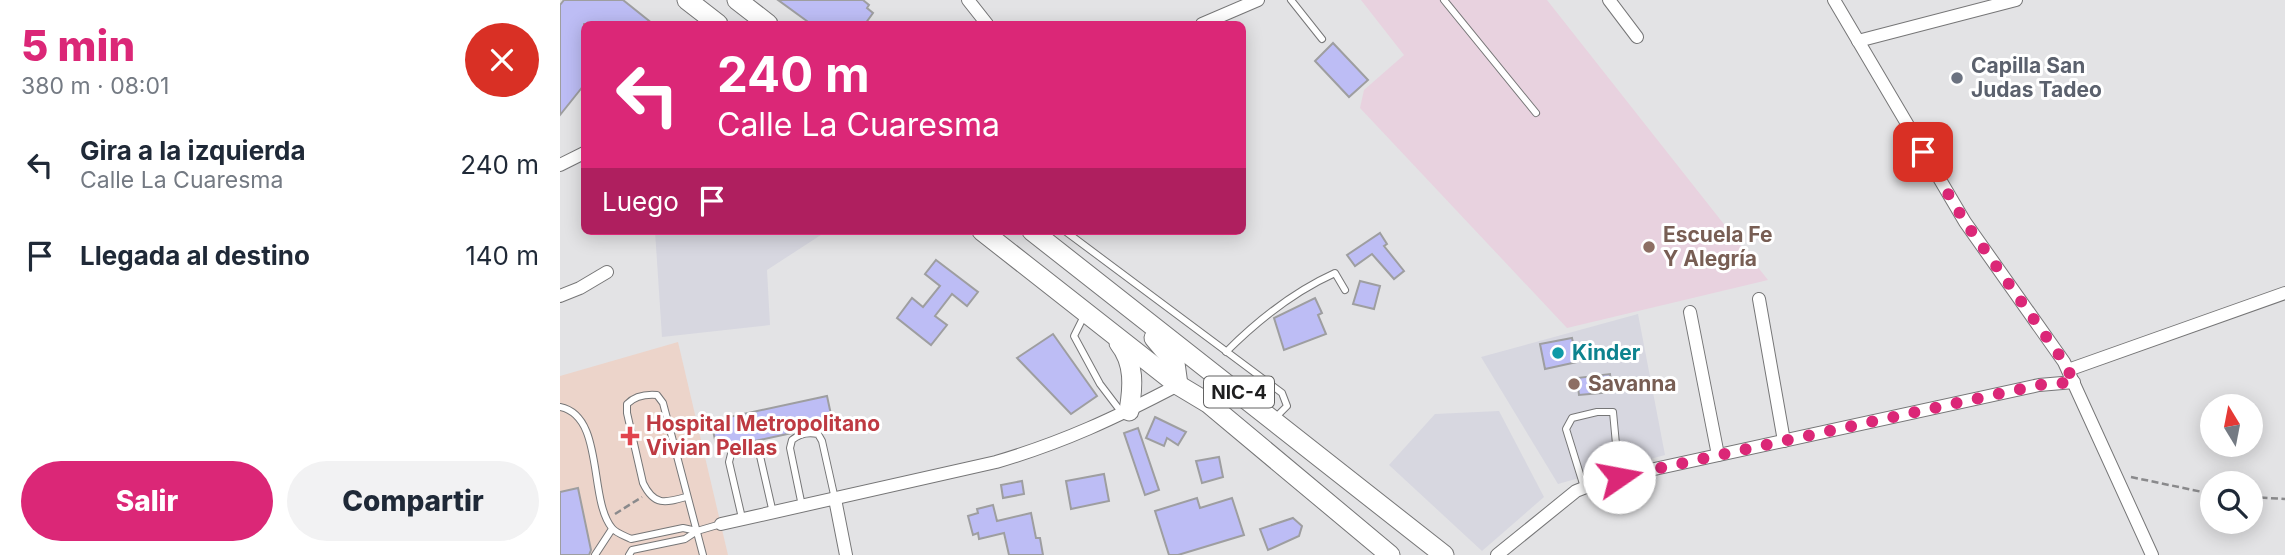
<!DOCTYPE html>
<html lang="es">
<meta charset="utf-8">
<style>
:root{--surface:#fff;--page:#f2f2f3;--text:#1f2937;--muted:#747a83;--accent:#db2777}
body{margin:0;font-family:Inter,sans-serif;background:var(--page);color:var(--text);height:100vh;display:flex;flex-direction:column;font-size:26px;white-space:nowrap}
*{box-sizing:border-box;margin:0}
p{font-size:23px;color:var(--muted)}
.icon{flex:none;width:38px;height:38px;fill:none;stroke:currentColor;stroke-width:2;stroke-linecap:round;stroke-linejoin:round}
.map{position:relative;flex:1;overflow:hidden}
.side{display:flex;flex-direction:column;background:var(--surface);width:560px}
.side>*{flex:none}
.top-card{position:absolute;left:21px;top:21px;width:665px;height:214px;border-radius:10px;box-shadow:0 4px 18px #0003;background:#db2777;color:#fff;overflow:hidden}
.needle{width:46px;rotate:350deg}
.fabs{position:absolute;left:1640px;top:394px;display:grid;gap:14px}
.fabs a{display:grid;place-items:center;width:63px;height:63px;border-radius:50%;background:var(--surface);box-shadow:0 4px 18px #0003;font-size:35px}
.pin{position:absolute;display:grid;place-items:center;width:60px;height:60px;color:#fff;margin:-30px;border-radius:14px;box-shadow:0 4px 10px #0006}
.me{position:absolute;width:77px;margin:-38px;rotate:78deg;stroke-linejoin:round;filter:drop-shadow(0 0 5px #0008)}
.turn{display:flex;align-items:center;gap:24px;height:147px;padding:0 21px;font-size:32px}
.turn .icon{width:91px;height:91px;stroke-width:2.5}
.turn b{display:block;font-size:49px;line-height:60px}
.then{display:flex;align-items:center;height:66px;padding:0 21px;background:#0003;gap:14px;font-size:26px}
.round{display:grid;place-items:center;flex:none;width:74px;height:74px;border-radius:37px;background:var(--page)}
.overview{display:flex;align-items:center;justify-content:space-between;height:119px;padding:0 21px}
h1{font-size:42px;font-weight:800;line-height:52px;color:var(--accent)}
.action{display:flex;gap:14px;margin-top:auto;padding:14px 21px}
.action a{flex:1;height:80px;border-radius:42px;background:var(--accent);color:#fff;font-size:28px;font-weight:800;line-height:80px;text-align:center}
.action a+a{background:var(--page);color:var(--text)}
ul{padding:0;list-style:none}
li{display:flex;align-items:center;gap:21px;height:91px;padding:0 21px}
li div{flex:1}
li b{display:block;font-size:26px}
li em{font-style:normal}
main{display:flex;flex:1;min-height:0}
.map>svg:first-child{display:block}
.built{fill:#d7d7e0}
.industrial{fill:#e8d2df}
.medical{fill:#ecd4ca}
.building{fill:#bdbdf5;stroke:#9e9ea0;stroke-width:2}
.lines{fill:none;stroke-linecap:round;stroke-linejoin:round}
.service-casing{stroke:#767677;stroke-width:8}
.minor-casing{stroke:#767677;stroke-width:14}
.trunk-casing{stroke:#767677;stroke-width:21}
.path{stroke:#8a8a8c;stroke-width:2.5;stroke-dasharray:7 3.5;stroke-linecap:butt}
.service{stroke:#fff;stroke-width:6}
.minor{stroke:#fff;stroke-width:12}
.trunk{stroke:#fff;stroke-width:19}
.route{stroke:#db2777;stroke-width:12;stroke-dasharray:0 21.6}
.worship-dot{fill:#6b7280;stroke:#fff;stroke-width:2.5}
.education-dot{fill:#8d6e63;stroke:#fff;stroke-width:2.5}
.culture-dot{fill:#0f9aa8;stroke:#fff;stroke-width:2.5}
.health-dot{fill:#e0444e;stroke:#fff;stroke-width:2.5}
.labels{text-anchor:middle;stroke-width:6;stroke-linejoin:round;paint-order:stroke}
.shield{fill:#fff;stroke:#626262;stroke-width:2}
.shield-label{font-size:19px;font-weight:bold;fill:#1e1e1f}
.worship-label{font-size:21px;font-weight:bold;fill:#5b616d;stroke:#fff;text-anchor:start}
.education-label{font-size:21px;font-weight:bold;fill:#785e54;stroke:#fff;text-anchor:start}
.culture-label{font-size:21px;font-weight:bold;fill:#0d838f;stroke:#fff;text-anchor:start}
.health-label{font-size:21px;font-weight:bold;fill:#be3a42;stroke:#fff;text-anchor:start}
</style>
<main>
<section class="side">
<div class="overview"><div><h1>5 min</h1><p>380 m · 08:01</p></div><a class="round" style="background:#d93025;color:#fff"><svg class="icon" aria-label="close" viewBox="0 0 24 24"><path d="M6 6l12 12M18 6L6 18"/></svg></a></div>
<ul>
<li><svg class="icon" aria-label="left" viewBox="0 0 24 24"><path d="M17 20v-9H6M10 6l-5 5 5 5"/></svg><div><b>Gira a la izquierda</b><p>Calle La Cuaresma</p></div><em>240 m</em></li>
<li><svg class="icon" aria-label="arrive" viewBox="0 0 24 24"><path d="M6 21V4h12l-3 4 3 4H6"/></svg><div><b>Llegada al destino</b></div><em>140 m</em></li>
</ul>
<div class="action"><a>Salir</a><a>Compartir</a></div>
</section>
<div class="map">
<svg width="1725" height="555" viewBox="0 0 1725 555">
<rect width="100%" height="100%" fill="#e3e3e5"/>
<g class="built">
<path d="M95 231H267L207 270 210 325 102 337Z"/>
<path d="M1078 314 1105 455 1083 461 1081 466 1070 470 1062 469 1056 463 1047 464 1044 471 998 484 921 357Z"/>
<path d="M939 411 984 497 922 551 829 465 875 414Z"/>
</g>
<path class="industrial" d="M801 0H987L1208 280 1007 328 800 108 804 90 844 55Z"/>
<path class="medical" d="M118 342 168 555H0V376Z"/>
<g class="building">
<path d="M4 0H63L93 24H24V85L0 115V5Z"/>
<path d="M218 0H303L309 5 307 8 313 13 305 24H251Z"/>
<path d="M773 43 808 80 789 97 755 61Z"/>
<path d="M820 233 827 244 824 246 844 271 834 279 812 254 795 266 787 255Z"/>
<path d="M376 260 418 292 407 306 392 294 375 316 387 325 371 345 337 318 352 298 363 307 380 286 365 274Z"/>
<path d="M800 281 820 286 814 309 793 304Z"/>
<path d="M755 298 762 313 758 315 766 334 724 350 714 318Z"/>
<path d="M493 334 537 396 511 414 457 358Z"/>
<path d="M1012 338 1017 362 985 369 980 344Z"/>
<path d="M1050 374 1052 392 1019 395 1017 378Z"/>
<path d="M267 396 273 424 243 428 232 433 157 449 151 421Z"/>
<path d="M595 417 626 432 618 445 607 438 604 446 586 438Z"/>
<path d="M578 428 599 490 585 495 564 433Z"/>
<path d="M659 457 663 477 642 483 636 461Z"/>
<path d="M544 474 549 501 511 509 506 481Z"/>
<path d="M462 481 464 494 443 498 441 485Z"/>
<path d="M18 488 31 550 29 555H0V492Z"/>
<path d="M637 498 640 508 672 498 684 535 618 555H609L595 511Z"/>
<path d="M433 505 437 521 471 513 476 538H480L483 555H449L444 533 419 539 418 533 413 535 408 516 418 513 417 509Z"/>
<path d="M733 518 742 526 739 536 708 550 700 529Z"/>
</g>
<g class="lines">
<defs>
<g id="service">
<path d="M731 0 762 39"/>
<path d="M884 0 976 113"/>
<path d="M505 231 722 393 727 406 714 419"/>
<path d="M525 314 514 336 540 384 562 413"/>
<path d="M666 352C698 320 733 292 775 273L785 290"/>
<path d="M0 407C45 416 28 499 52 528 56 533 65 536 71 539L123 528 137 531"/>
<path d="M1024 487 1006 429 1012 418 1037 412H1053L1059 476"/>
<path d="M126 497C105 503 94 506 83 483L67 413V404C75 396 85 394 97 395L103 403 143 555"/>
<path d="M242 506 230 448 232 440C240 433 248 432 258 434L262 441 275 499"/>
<path d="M182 518 169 462 171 454C179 448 186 447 195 449L200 456 213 513"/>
<path d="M35 555 52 529"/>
<path d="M69 555 72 550 125 539 137 531 161 524"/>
</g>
<g id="minor">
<path d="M408 0 427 24"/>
<path d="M1049 0 1077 37"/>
<path d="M1274 0 1405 222 1504 362 1592 555"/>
<path d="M642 24 698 0"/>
<path d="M1298 41 1456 0"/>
<path d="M0 165 24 153"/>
<path d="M0 296 20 288 47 272"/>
<path d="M1199 299 1224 441"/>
<path d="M1130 312 1158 455"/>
<path d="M1508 370 1725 293"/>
<path d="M275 499 286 555"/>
<path d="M161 524 436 462C504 442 555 418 618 385"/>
<path d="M937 555 1016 491 1044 480 1479 385 1514 382"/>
</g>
<g id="trunk">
<path d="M127 0 158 24"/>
<path d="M177 0 208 24"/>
<path d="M422 231 618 385 648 403 830 555"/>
<path d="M472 231 884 555"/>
<path d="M594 338 615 363 618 385"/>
<path d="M559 343C575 363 573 387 569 411"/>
</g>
</defs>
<use href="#service" class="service-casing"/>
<use href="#minor" class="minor-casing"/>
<use href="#trunk" class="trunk-casing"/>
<g class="path">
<path d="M1571 477 1652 494"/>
<path d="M1690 497 1725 499"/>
<path d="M55 514 82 497"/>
</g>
<use href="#service" class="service"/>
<use href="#minor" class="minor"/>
<use href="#trunk" class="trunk"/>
</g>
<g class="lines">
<path class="route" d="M1059 477 1479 385 1514 382 1504 362 1405 222 1363 152"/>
</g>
<circle class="worship-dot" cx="1397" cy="78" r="7"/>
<g class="education-dot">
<circle cx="1089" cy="247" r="7"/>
<circle cx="1014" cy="384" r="7"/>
</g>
<circle class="culture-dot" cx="998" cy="353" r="7"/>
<path class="health-dot" d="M66.5 425.5h7v7h7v7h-7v7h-7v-7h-7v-7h7z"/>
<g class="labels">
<rect class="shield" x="644" y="376.5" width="70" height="31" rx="5"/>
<g class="shield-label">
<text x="679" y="399">NIC-4</text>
</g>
<g class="worship-label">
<text x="1411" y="73">Capilla San<tspan x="1411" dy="24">Judas Tadeo</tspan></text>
</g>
<g class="education-label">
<text x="1103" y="242">Escuela Fe<tspan x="1103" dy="24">Y Alegría</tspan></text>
<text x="1028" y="391">Savanna</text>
</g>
<g class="culture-label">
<text x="1012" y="360">Kinder</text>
</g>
<g class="health-label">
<text x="86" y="431">Hospital Metropolitano<tspan x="86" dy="24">Vivian Pellas</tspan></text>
</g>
</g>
</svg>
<div class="fabs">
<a><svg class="needle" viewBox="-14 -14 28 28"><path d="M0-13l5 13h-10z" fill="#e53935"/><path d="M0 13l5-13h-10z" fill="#747a83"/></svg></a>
<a><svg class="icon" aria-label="search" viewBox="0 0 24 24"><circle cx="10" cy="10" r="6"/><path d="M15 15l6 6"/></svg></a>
</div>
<div class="pin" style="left:1363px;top:152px;background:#d93025"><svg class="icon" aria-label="arrive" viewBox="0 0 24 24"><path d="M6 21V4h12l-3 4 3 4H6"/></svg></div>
<svg class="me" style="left:1059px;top:477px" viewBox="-20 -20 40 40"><circle r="19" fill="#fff"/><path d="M0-13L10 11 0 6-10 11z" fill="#db2777"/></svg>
<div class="top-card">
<div class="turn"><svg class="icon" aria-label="left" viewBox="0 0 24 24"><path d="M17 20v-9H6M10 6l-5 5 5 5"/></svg><div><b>240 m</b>Calle La Cuaresma</div></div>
<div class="then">Luego<svg class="icon" aria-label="arrive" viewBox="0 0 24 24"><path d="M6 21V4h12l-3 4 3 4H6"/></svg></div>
</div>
</div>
</main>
